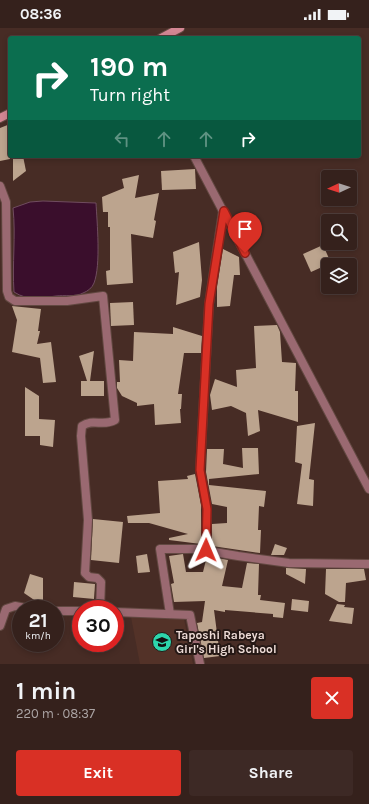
<!DOCTYPE html>
<meta charset="utf-8">
<style>
:root{--surface:#35211c;--page:#3d2925;--text:#f1f3f6;--muted:#aaa3a3;--line:#4f3e3b;--accent:#d93025}
body{margin:0;font-family:Karla,sans-serif;background:var(--page);color:var(--text);height:100vh;display:flex;flex-direction:column;font-size:15px;white-space:nowrap}
*{box-sizing:border-box;margin:0}
p{font-size:13px;color:var(--muted)}
.icon{flex:none;width:22px;height:22px;fill:none;stroke:currentColor;stroke-width:2;stroke-linecap:round;stroke-linejoin:round}
.map{position:relative;height:636px;overflow:hidden}
.side{display:flex;flex-direction:column;background:var(--surface);flex:1}
.side>*{flex:none}
.hud{position:absolute;left:8px;top:8px;width:353px;height:122px;border-radius:4px;box-shadow:0 2px 6px #0003,0 0 0 1px var(--line);background:#0b6e4f;color:#fff;overflow:hidden}
.needle{width:26px;rotate:266deg}
.buttons{position:absolute;left:321px;top:142px;display:grid;gap:8px}
.buttons a{display:grid;place-items:center;width:36px;height:36px;border-radius:4px;background:var(--surface);box-shadow:0 2px 6px #0003,0 0 0 1px var(--line);font-size:20px}
.speed{position:absolute;left:12px;top:572px;display:flex;gap:8px;font-size:20px;font-weight:700;text-align:center}
.speed>*{display:grid;place-content:center;width:52px;height:52px;border-radius:50%;background:var(--surface);box-shadow:0 2px 6px #0003,0 0 0 1px var(--line);line-height:1}
.speed small{font-size:10px;font-weight:400}
.speed .limit{border:6px solid #d22;background:#fff;color:#111}
.pin{position:absolute;display:grid;place-items:center;width:34px;height:34px;color:#fff;margin:-41px -17px;border-radius:50% 50% 50% 0;rotate:-45deg;box-shadow:0 0 4px #0007}
.pin .icon{rotate:45deg}
.me{position:absolute;width:44px;margin:-22px;rotate:1deg;stroke-linejoin:round;filter:drop-shadow(0 0 3px #0008)}
.turn{display:flex;align-items:center;gap:14px;height:84px;padding:0 16px;font-size:18px}
.turn .icon{width:52px;height:52px;stroke-width:2.5}
.turn b{display:block;font-size:28px;line-height:34px}
.lanes{display:flex;align-items:center;height:38px;padding:0 16px;background:#0003;justify-content:center;gap:20px;direction:ltr}
.lanes .off{opacity:.35}
.round{display:grid;place-items:center;flex:none;width:42px;height:42px;border-radius:4px;background:var(--page)}
.head{display:flex;align-items:center;justify-content:space-between;height:68px;padding:0 16px}
h1{font-size:24px;font-weight:700;line-height:30px}
.action{display:flex;gap:8px;margin-top:auto;padding:8px 16px}
.action a{flex:1;height:46px;border-radius:4px;background:var(--accent);color:#fff;font-size:16px;font-weight:700;line-height:46px;text-align:center}
.action a+a{background:var(--page);color:var(--text)}
.status{display:flex;justify-content:space-between;align-items:center;height:28px;padding:0 20px;background:var(--surface);direction:ltr}
.status svg{height:11px;fill:currentColor}
.map>svg:first-child{display:block}
.built{fill:#533228}
.water{fill:#3a0e2c;stroke:#704c5f}
.building{fill:#bca48e}
.lines{fill:none;stroke-linecap:round;stroke-linejoin:round}
.street-casing{stroke:#624841;stroke-width:10}
.secondary-casing{stroke:#624841;stroke-width:10}
.street{stroke:#9a6971;stroke-width:8}
.secondary{stroke:#d38693;stroke-width:8}
.route-casing{stroke:#8d1f18;stroke-width:10}
.route{stroke:#d93025;stroke-width:7}
.labels{text-anchor:middle;stroke-width:4;stroke-linejoin:round;paint-order:stroke}
.poi-label{font-size:12px;font-weight:bold;fill:#eddbd6;stroke:#251815;text-anchor:start}
</style>
<div class="status"><b>08:36</b><svg viewBox="0 0 49 12"><path d="M0 12V9h3v3zM5 12V6h3v6zM10 12V3h3v9zM15 12V0h3v12zM26 1h20v11H26zM47 4h2v5h-2z"/></svg></div>
<div class="map">
<svg width="369" height="636" viewBox="0 0 369 636">
<rect width="100%" height="100%" fill="#472c25"/>
<path class="built" d="M131 589 184 591 193 636H140Z"/>
<path class="water" d="M43 173 96 175C97 194 101 237 94 255 92 260 88 263 83 265 76 269 64 267 56 268 40 270 28 273 14 264 12 236 16 208 13 180L30 174Z"/>
<g class="building">
<path d="M10 96V131L0 133V100Z"/>
<path d="M13 128H23L26 143 13 153Z"/>
<path d="M195 141 196 161 162 162 161 143Z"/>
<path d="M139 147 135 170 159 165 154 192 156 193 153 210 131 206 133 255 107 257 106 243 110 242V199H108V184H103L102 169 124 160 122 151Z"/>
<path d="M199 214 202 252 200 269 176 277 179 244 175 245 173 224Z"/>
<path d="M323 217 331 235 311 244 303 226Z"/>
<path d="M223 221 239 229 240 247H234L230 278 217 279V259Z"/>
<path d="M133 274 134 297 111 298 110 275Z"/>
<path d="M12 278 41 281 38 303H40L37 316 51 314 56 354 43 355 40 330 12 324 17 292Z"/>
<path d="M277 297 280 304 282 334 296 335 295 363H298V394L258 382 260 403 248 408 246 385 231 378 212 382 210 367 215 351 237 359 236 342 256 340 254 298Z"/>
<path d="M173 299 202 308 201 325H184L178 366H182L181 381H180L181 395 155 397 154 376 137 378V375L122 368 117 360V354H120L119 332 133 333 134 304 173 306Z"/>
<path d="M94 323 90 353H104V368H81V353H87L79 328Z"/>
<path d="M25 359 39 368V391L55 392 53 419 40 417V408H25Z"/>
<path d="M315 395 309 451 314 452 313 478 297 476 302 436 295 434 297 398Z"/>
<path d="M242 420H258L259 446 209 451V457L266 463 264 479 259 478 258 502H261L260 525 212 518V496L227 495V479L212 476 206 444 207 421H224L223 436 243 440Z"/>
<path d="M195 446 201 477V516L169 512V510L188 506 149 495H128L127 488 160 485 158 453 188 451 187 448Z"/>
<path d="M93 491 123 494 119 535 91 532Z"/>
<path d="M275 516 287 520 284 527H271Z"/>
<path d="M147 526 150 544 138 545 136 528Z"/>
<path d="M183 526 186 544H203L207 528 228 532 222 558 242 560 247 535 259 536 258 567H261L260 572 285 575 283 590 273 589V586L225 582V584L214 582 220 628 204 630 197 595 202 594 205 573 174 574 171 556 174 555 169 528Z"/>
<path d="M286 540 306 541 305 556 286 546Z"/>
<path d="M326 541H364L366 552 346 555 345 574H339L325 566Z"/>
<path d="M30 546 43 550V578L24 565Z"/>
<path d="M74 554 95 556 94 571 73 569Z"/>
<path d="M292 571 309 573 308 584 291 582Z"/>
<path d="M337 576 345 577 344 579 354 580 352 596 329 593Z"/>
</g>
<g class="lines">
<defs>
<g id="street">
<path d="M194 128 369 461"/>
<path d="M0 158 6 174 7 263 9 269 15 273H67L103 268 115 392C103 399 93 390 82 398L81 408 88 492 85 545 89 549 97 550 101 554 100 581"/>
<path d="M206 522 207 481 200 442 209 276 223 183"/>
<path d="M55 583H81"/>
<path d="M115 584 190 587 200 636"/>
<path d="M170 586 160 521H196L238 528 289 535 369 536"/>
<path d="M0 598 6 581 15 578 31 581"/>
</g>
<g id="secondary">
<path d="M161 10 180 0"/>
<path d="M0 90 10 85"/>
</g>
</defs>
<use href="#street" class="street-casing"/>
<use href="#secondary" class="secondary-casing"/>
<use href="#street" class="street"/>
<use href="#secondary" class="secondary"/>
</g>
<g class="lines">
<defs>
<path id="route" d="M206 522 207 481 200 442 209 276 224 183 245 225"/>
</defs>
<use href="#route" class="route-casing"/>
<use href="#route" class="route"/>
</g>
<defs>
<symbol id="school-disc" viewBox="-11 -11 22 22"><circle r="9.5" fill="#2dd5ab" stroke="#251815"/><path d="M0-5L7-2L0 1L-7-2ZM-4 1L0 2.5L4 1V4Q0 6-4 4Z" fill="#111"/></symbol>
</defs>
<g fill-rule="evenodd">
<use href="#school-disc" x="151" y="603" width="22" height="22"/>
</g>
<g class="labels">
<g class="poi-label">
<text x="176" y="611">Taposhi Rabeya<tspan x="176" dy="14">Girl's High School</tspan></text>
</g>
</g>
</svg>
<div class="buttons">
<a><svg class="needle" viewBox="-14 -14 28 28"><path d="M0-13l5 13h-10z" fill="#e53935"/><path d="M0 13l5-13h-10z" fill="#aaa3a3"/></svg></a>
<a><svg class="icon" aria-label="search" viewBox="0 0 24 24"><circle cx="10" cy="10" r="6"/><path d="M15 15l6 6"/></svg></a>
<a><svg class="icon" aria-label="layers" viewBox="0 0 24 24"><path d="M12 4l9 5-9 5-9-5zM3 14l9 5 9-5"/></svg></a>
</div>
<div class="speed"><div>21<small>km/h</small></div><div class="limit">30</div></div>
<div class="pin" style="left:245px;top:225px;background:#d93025"><svg class="icon" aria-label="arrive" viewBox="0 0 24 24"><path d="M6 21V4h12l-3 4 3 4H6"/></svg></div>
<svg class="me" style="left:206px;top:522px" viewBox="-20 -20 40 40"><path d="M0-17L14 15 0 8-14 15z" fill="#d93025" stroke="#fff" stroke-width="4"/></svg>
<div class="hud">
<div class="turn"><svg class="icon" aria-label="right" viewBox="0 0 24 24"><path d="M7 20v-9h11M14 6l5 5-5 5"/></svg><div><b>190 m</b>Turn right</div></div>
<div class="lanes"><svg class="icon off" aria-label="left" viewBox="0 0 24 24"><path d="M17 20v-9H6M10 6l-5 5 5 5"/></svg><svg class="icon off" aria-label="ahead" viewBox="0 0 24 24"><path d="M12 20V5M6 11l6-6 6 6"/></svg><svg class="icon off" aria-label="ahead" viewBox="0 0 24 24"><path d="M12 20V5M6 11l6-6 6 6"/></svg><svg class="icon" aria-label="right" viewBox="0 0 24 24"><path d="M7 20v-9h11M14 6l5 5-5 5"/></svg></div>
</div>
</div>
<section class="side">
<div class="head"><div><h1>1 min</h1><p>220 m · 08:37</p></div><a class="round" style="background:#d93025;color:#fff"><svg class="icon" aria-label="close" viewBox="0 0 24 24"><path d="M6 6l12 12M18 6L6 18"/></svg></a></div>
<div class="action"><a>Exit</a><a>Share</a></div>
</section>
